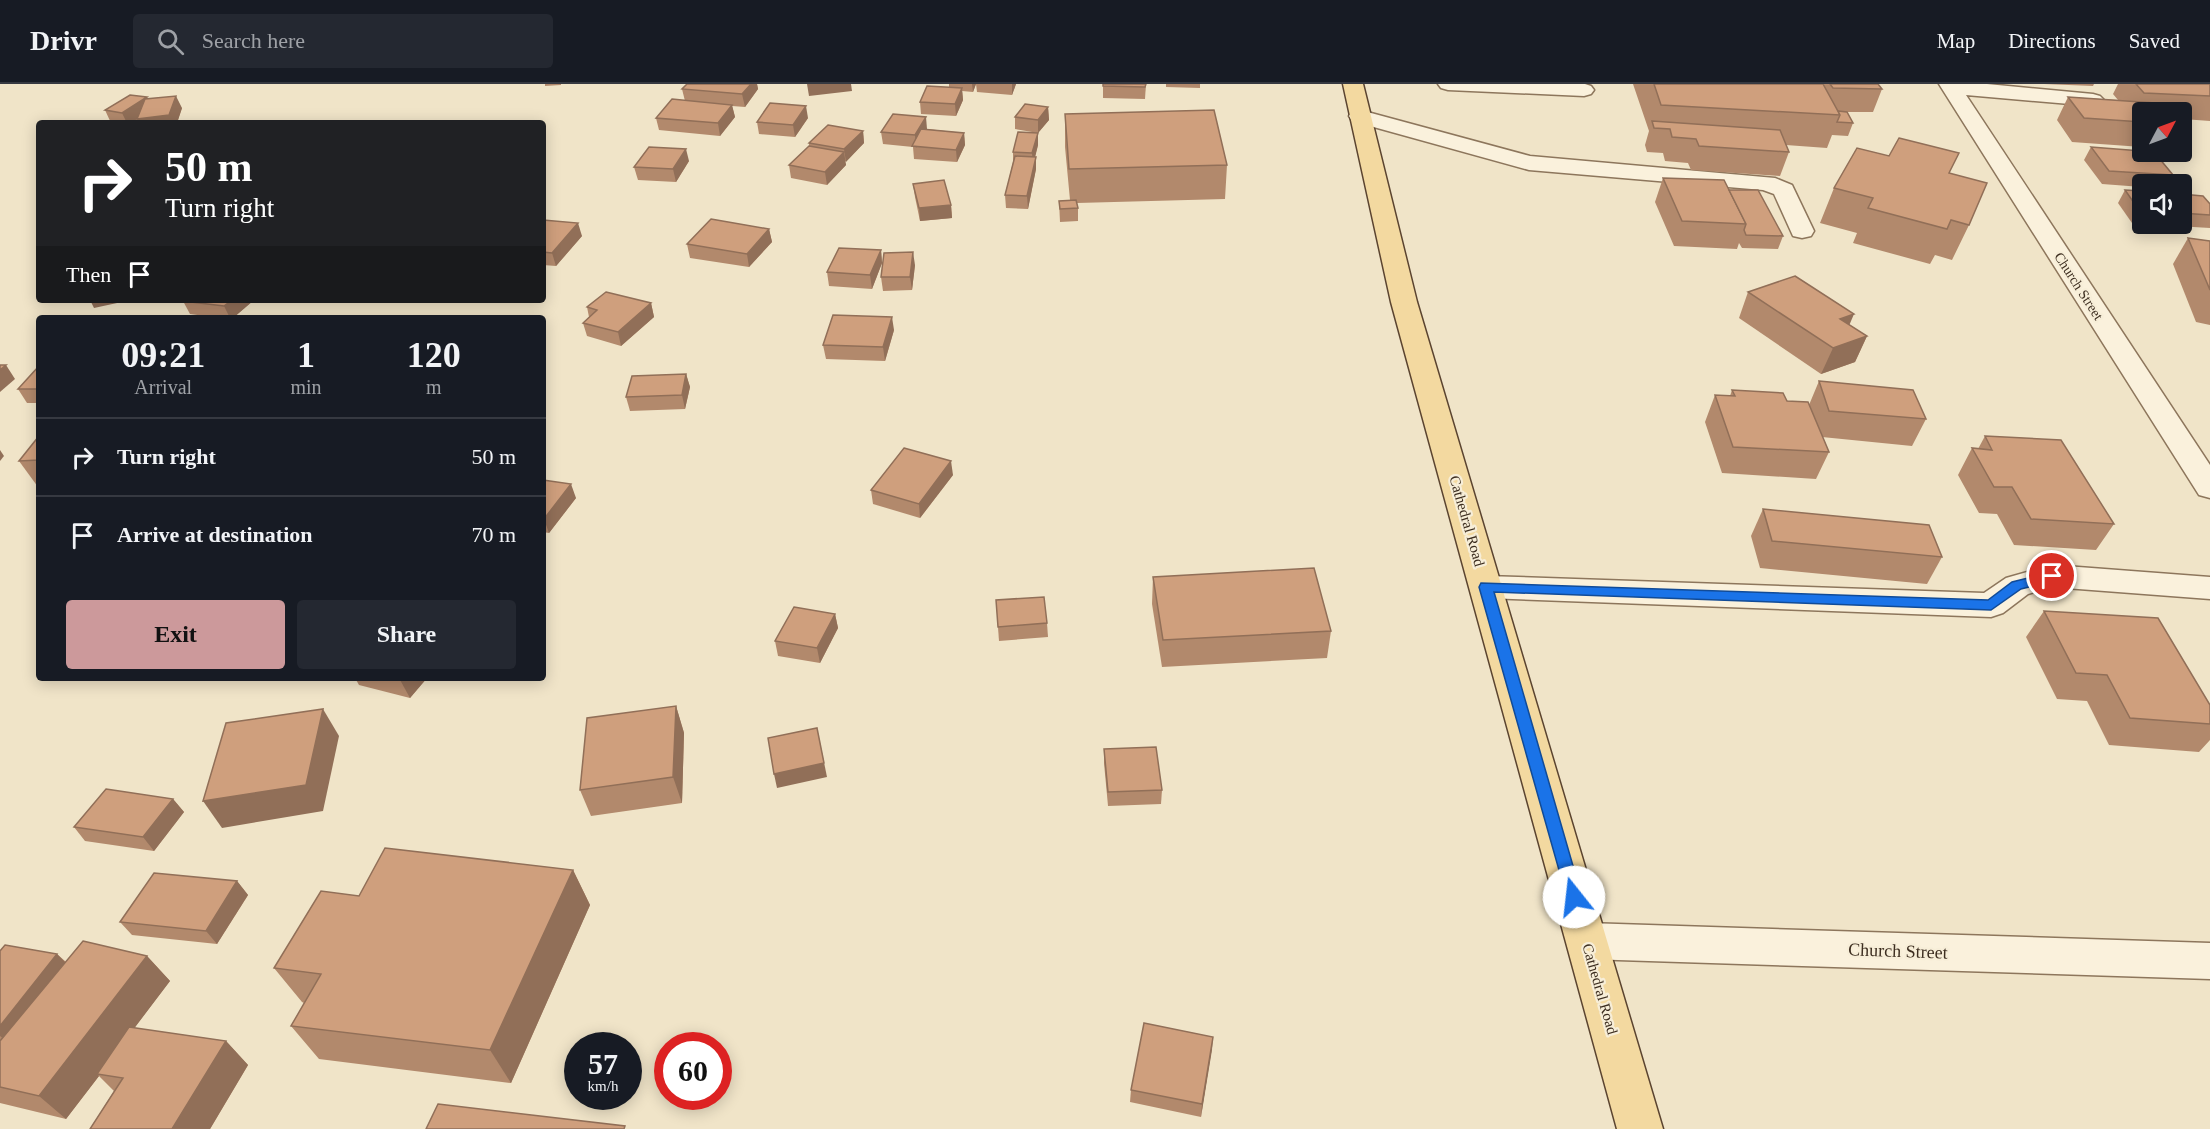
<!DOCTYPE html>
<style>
:root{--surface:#171b24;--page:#242831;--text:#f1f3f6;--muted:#9ea1a6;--line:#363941;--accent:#cc999b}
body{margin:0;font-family:"Times New Roman",serif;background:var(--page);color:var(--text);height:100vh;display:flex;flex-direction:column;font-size:22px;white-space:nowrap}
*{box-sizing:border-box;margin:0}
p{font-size:20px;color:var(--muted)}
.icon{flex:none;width:33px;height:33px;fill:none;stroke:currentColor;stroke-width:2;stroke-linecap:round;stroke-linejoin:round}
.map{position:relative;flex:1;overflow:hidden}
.sheet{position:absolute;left:36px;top:231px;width:510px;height:366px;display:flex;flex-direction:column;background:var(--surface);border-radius:6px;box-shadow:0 3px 15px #0003}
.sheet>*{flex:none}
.guide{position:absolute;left:36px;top:36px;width:510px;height:183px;border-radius:6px;box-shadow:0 3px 15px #0003;background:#202124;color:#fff;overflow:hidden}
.needle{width:39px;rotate:49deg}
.tools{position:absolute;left:2132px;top:18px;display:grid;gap:12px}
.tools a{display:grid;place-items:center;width:60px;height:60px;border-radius:6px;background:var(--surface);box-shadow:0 3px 15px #0003;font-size:30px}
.speed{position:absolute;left:564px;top:948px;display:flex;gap:12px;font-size:30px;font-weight:700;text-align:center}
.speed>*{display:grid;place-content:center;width:78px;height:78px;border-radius:50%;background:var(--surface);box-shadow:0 3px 15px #0003;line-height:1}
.speed small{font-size:15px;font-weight:400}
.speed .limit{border:9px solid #d22;background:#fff;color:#111}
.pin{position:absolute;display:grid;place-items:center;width:51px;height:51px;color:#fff;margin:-26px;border:3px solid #fff;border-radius:50%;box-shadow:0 2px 6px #0007}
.me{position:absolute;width:66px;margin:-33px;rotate:344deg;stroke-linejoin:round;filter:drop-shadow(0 0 4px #0008)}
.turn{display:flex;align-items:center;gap:21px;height:126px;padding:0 30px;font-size:27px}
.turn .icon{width:78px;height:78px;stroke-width:2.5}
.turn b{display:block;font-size:42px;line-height:51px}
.then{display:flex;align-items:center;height:57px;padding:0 30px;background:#0003;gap:12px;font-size:22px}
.eta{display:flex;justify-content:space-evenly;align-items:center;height:102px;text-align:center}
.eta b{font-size:36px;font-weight:700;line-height:42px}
.primary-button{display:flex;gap:12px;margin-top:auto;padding:12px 30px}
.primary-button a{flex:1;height:69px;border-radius:6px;background:var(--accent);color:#111;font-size:24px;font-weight:700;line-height:69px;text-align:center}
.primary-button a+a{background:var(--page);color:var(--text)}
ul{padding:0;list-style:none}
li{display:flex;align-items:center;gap:18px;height:78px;padding:0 30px;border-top:2px solid var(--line)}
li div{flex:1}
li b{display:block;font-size:22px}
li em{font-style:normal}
header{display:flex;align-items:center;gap:36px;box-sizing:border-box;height:84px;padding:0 30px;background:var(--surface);border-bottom:2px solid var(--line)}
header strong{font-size:28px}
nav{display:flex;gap:33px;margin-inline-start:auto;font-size:21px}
.search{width:420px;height:54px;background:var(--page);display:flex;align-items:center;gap:15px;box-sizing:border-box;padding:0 21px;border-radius:6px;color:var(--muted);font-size:22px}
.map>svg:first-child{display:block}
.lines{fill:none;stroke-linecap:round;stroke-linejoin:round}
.minor-casing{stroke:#8d765c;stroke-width:3}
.major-casing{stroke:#5b4430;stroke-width:3}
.minor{fill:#faf1dc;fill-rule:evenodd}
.major{fill:#f3d9a0;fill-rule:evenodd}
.wall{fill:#b2896c}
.shaded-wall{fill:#916f58}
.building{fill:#cf9f7d;stroke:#916f58;stroke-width:1.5}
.route{fill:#1a73e8;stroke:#114b97;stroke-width:1.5}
.labels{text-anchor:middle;stroke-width:4.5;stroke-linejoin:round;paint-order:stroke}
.far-street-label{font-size:14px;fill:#3d2e20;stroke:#f7eed8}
.street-label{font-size:15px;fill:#3d2e20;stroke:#f7eed8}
.near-street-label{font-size:18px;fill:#3d2e20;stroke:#f7eed8}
</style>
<header>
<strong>Drivr</strong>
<div class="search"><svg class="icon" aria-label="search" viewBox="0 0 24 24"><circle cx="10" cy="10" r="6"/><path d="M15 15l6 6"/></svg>Search here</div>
<nav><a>Map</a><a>Directions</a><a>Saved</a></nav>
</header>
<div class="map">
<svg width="2210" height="1045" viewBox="0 0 2210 1045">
<rect width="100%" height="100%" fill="#f0e4c8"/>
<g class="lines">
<defs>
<g id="minor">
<path d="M1438 0H1585L1591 2 1594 6 1591 10 1584 12 1448 6 1441 4Z"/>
<path d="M1939 0H1987L2093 10 2100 12 2104 16 2100 20 2093 22 1966 11 2210 381V414L2199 411Z"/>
<path d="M1360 26 1530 72 1775 94 1792 101 1814 147 1811 152 1802 154 1793 152 1774 110 1763 106 1529 86 1352 37 1349 32 1352 27Z"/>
<path d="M2052 481 2210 493V515L2052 503 2028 510 2003 529 1991 533 1486 514 1474 511 1470 503 1474 495 1486 492 1984 509 2006 494Z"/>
<path d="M1587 839 2210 859V895L1587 875 1573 870 1567 857 1573 844Z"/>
</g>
<path id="major" d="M1343 0H1363L1417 218 1663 1045H1617L1391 218Z"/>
</defs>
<use href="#minor" class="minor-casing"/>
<use href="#major" class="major-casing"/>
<use href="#minor" class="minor"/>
<use href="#major" class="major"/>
</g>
<g class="wall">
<path d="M545 0H561V1L545 2Z"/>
<path d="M687 0H757L758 5 745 23 732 22 735 33 720 52 659 46 656 34 685 17 682 5Z"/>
<path d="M949 0H976L973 8 962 7 963 16 956 32 921 30 920 18 949 3Z"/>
<path d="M976 0H1016L1012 11 977 8Z"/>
<path d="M1103 0H1146L1145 15 1103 14Z"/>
<path d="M1166 0H1200V4L1166 3Z"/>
<path d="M1633 0H1878L1882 5 1873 28H1847L1853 39 1848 52 1832 51 1827 64 1786 61 1789 68 1780 92 1691 86 1688 79 1665 77 1663 69 1647 68 1645 61 1649 47Z"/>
<path d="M2044 0H2094L2093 2Z"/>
<path d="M2118 0H2210V37L2183 35 2189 42 2181 55V28H2142V63L2072 58 2057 36 2068 13 2118 16 2113 10Z"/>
<path d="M148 15 182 24 177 39H139L137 35 131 39H111L105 26Z"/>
<path d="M1048 23 1049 36 1038 49V61L1035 72 1036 85 1028 125 1006 124 1005 111 1013 78V68L1038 49 1015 45V33Z"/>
<path d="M1065 30 1227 81 1225 115 1077 119 1078 124V137L1060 138 1059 117 1070 116 1065 63Z"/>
<path d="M808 34 795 53 759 50 757 38Z"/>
<path d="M927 45 964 49 965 61 957 78 914 75 913 63 883 60 881 48Z"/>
<path d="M863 47 864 59 845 78 846 81 827 101 791 94 789 81 809 62V59Z"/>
<path d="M2091 63 2173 91 2168 100H2142V103L2102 100 2084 76Z"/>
<path d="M689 77 676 98 638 96 634 83Z"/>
<path d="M1949 89 1969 141 1952 176 1935 171 1930 180 1853 159 1857 149 1820 139 1834 104Z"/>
<path d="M1663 94 1729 106 1783 152 1778 165 1742 164 1739 159 1737 165 1674 162 1655 118Z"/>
<path d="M913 100 951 121 952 134 920 137 915 113Z"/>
<path d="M2125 106 2142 107V139H2132L2118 119Z"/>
<path d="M2181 110 2210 120V144L2143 140H2181Z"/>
<path d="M543 136 582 152 556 182 543 181Z"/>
<path d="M769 145 772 158 749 183 690 174 687 160Z"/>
<path d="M2188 154 2210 157V241L2196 238 2173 180Z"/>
<path d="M881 166 882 179 872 205 829 202 827 188Z"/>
<path d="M915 181 912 206 883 207 881 193Z"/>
<path d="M1748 208 1850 241 1867 252 1855 278 1821 290 1739 234Z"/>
<path d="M183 216H254L233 234H219L190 230 183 217Z"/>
<path d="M651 219 654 233 621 262 587 252 583 239 589 233 587 223Z"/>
<path d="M894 246 885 277 826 275 823 261Z"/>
<path d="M39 282V319H27L18 305Z"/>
<path d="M686 290 690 303 685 325 630 327 626 313Z"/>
<path d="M1819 297 1926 335 1912 362 1822 353 1829 368 1816 395 1722 389 1705 338 1715 311 1730 312 1732 306 1809 321Z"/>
<path d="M39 352V403H38L19 377Z"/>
<path d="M1985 352 2114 440 2096 466 2014 461 1997 430 1979 429 1958 391 1972 364 1978 365Z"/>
<path d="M953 391 920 434 873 420 871 406Z"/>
<path d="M543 396 576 414 549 449 543 448Z"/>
<path d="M1763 425 1942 473 1927 500 1760 484 1751 452Z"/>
<path d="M1153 493 1331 547 1327 574 1162 583 1152 520Z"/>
<path d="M996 516 1047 539 1048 553 999 557Z"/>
<path d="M2044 527 2210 621V656L2199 668 2109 661 2087 617 2057 615 2026 553Z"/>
<path d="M835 530 838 544 820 579 778 572 775 557Z"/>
<path d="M355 594H427L410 614 359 601Z"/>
<path d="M676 622 684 649 682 719 591 732 580 706Z"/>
<path d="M1104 665 1162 706 1161 720 1108 722 1104 679Z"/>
<path d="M173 715 184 728 154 767 85 757 74 743Z"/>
<path d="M573 786 590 821 511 999 319 975 291 942 304 919 302 918 274 884 359 812Z"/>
<path d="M237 797 248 811 217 860 132 851 120 838Z"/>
<path d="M0 867 57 870 66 878 147 872 170 897 134 944 226 957 248 981 210 1045H90L114 1007 99 992 66 1035 0 1019Z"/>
<path d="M1213 953 1201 1033 1130 1018 1131 1006Z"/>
</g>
<g class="shaded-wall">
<path d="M751 0H757L758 5 745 23 742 10Z"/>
<path d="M807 0H851L852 7 809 12Z"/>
<path d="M972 0H976L973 8Z"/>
<path d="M1012 0H1016L1012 11Z"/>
<path d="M962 4 963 16 956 32 955 20Z"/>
<path d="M176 12 182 24 177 39H139L137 35 131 39H127L122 29 147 13 153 25Z"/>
<path d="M732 21 735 33 720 52 718 39Z"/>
<path d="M806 22 808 34 795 53 793 41Z"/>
<path d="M1048 23 1049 36 1038 49V36Z"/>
<path d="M926 33 927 45 916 64 915 51Z"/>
<path d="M863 47 864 59 846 78 844 65Z"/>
<path d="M964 49 965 61 957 78 956 66Z"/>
<path d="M1038 49V61L1033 82 1032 69Z"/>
<path d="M686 65 689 77 676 98 673 85Z"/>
<path d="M844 68 846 81 827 101 825 88Z"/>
<path d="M1036 73V85L1028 125 1027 112Z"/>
<path d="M951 121 952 134 920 137 919 124Z"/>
<path d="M578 139 582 152 556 182 552 169Z"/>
<path d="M769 145 772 158 749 183 747 170Z"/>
<path d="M881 166 882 179 872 205 870 191Z"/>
<path d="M913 168 915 181 912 206 910 193Z"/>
<path d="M90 216H131L94 224Z"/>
<path d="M232 216H254L233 234H230L224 222Z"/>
<path d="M651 219 654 233 621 262 618 248Z"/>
<path d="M1854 230 1843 256 1840 235Z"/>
<path d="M892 233 894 246 885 277 883 263Z"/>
<path d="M1867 252 1855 278 1821 290 1833 264Z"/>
<path d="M6 281 15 295 0 308V286Z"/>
<path d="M686 290 690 303 685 325 682 311Z"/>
<path d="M0 366 4 372 0 377Z"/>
<path d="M951 377 953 391 920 434 919 420Z"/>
<path d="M571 400 576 414 549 449 544 435Z"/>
<path d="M835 530 838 544 820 579 817 564Z"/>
<path d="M399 594H427L410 614Z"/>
<path d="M676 622 684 649 682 719 673 693Z"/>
<path d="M323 625 339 652 323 727 222 744 203 717Z"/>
<path d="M817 644 827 693 777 704 774 690Z"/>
<path d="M173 715 184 728 154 767 143 753Z"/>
<path d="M573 786 590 821 511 999 490 966Z"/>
<path d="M237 797 248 811 217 860 206 847Z"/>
<path d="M57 870 70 883 10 960 0 952V942Z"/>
<path d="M147 872 170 897 99 991 97 990 99 992 66 1035 39 1012Z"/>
<path d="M1213 953 1212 966 1201 1033 1202 1020Z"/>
<path d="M226 957 248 981 210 1045H172Z"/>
</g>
<g class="building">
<path d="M687 0H751L742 10 682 5Z"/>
<path d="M1103 0H1146L1145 3 1103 2Z"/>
<path d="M1654 0H1823L1840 31 1661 21Z"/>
<path d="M1830 0H1878L1882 5 1833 4Z"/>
<path d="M2136 0H2210V12L2144 9Z"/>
<path d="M927 2 962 4 955 20 920 18Z"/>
<path d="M130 11 147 13 122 29 105 26Z"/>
<path d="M176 12 169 31 137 35 145 15Z"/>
<path d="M2068 13 2170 20 2178 28H2142V38L2084 34Z"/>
<path d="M672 15 732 21 718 39 656 34Z"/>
<path d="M770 19 806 22 793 41 757 38Z"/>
<path d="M1025 20 1048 23 1038 36 1015 33Z"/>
<path d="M1214 26 1227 81 1069 85 1065 30Z"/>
<path d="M1838 27 1847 28 1853 39 1837 38 1840 31Z"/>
<path d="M893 30 926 33 915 51 881 48Z"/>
<path d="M2181 32 2189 42 2181 41Z"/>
<path d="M1652 37 1780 46 1789 68 1699 62 1696 55 1672 53 1670 45 1654 44Z"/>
<path d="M828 41 863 47 844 65 809 59Z"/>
<path d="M921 45 964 49 956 66 912 62Z"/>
<path d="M1018 48 1038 49 1032 69 1013 68Z"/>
<path d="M1899 54 1959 69 1949 89 1987 99 1969 141 1951 136 1947 145 1868 124 1873 114 1834 104 1857 64 1889 72Z"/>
<path d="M809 62 844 68 825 88 789 81Z"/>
<path d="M649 63 686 65 673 85 634 83Z"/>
<path d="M2091 63 2154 68 2173 91 2109 87Z"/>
<path d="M1015 72 1036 73 1027 112 1005 111Z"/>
<path d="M1663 94 1724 96 1746 140 1682 137Z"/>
<path d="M944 96 951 121 919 124 913 100Z"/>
<path d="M1729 106H1758L1783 152 1746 151 1744 146 1746 140Z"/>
<path d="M2125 106 2142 107V126H2139Z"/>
<path d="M2181 110 2203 112 2210 120V131L2181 129Z"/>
<path d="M1076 116 1078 124 1060 125 1059 117Z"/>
<path d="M711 135 769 145 747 170 687 160Z"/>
<path d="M543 136 578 139 552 169 543 168Z"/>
<path d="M2188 154 2210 157V206Z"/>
<path d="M839 164 881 166 870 191 827 188Z"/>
<path d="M913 168 910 193H881L884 169Z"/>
<path d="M1795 192 1854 230 1840 235 1867 252 1833 264 1748 208Z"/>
<path d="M606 208 651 219 618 248 583 239 597 226 587 223Z"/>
<path d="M183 216H232L224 222 183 217Z"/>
<path d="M833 231 892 233 883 263 823 261Z"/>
<path d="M0 281H6L0 286Z"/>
<path d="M39 282V305H18Z"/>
<path d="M686 290 682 311 626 313 632 292Z"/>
<path d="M1819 297 1913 306 1926 335 1829 327Z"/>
<path d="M1732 306 1783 309 1787 317 1808 318 1829 368 1733 363 1715 311 1735 312Z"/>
<path d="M39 352V376L19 377Z"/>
<path d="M1985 352 2061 356 2114 440 2031 435 2012 403H1994L1972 364 1992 366Z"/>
<path d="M904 364 951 377 919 420 871 406Z"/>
<path d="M543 396 571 400 544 435 543 434Z"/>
<path d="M1763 425 1929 441 1942 473 1772 457Z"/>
<path d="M1314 484 1331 547 1163 556 1153 493Z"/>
<path d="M1044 513 1047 539 998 543 996 516Z"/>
<path d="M794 523 835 530 817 564 775 557Z"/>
<path d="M2044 527 2158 534 2210 621V640L2130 634 2107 591 2076 589Z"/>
<path d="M676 622 673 693 580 706 587 634Z"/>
<path d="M323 625 306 701 203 717 226 639Z"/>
<path d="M817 644 824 679 774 690 768 654Z"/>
<path d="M1156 663 1162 706 1108 708 1104 665Z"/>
<path d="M106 705 173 715 143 753 74 743Z"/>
<path d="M385 764 573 786 490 966 291 942 321 890 274 884 321 807 359 812Z"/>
<path d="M154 789 237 797 206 847 120 838Z"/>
<path d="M83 857 147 872 39 1012 0 1003V957Z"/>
<path d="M5 861 57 870 0 942V867Z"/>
<path d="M1144 939 1213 953 1202 1020 1131 1006Z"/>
<path d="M129 943 226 957 172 1045H90L123 994 97 990Z"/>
<path d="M438 1020 625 1042 624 1045H426Z"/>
</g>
<path class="route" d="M2052 488 2057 489 2059 492 2057 496 2021 505 1991 526 1494 508 1582 813 1580 818 1574 820 1568 818 1479 503 1481 499 1988 516 2012 498Z"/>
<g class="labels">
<g class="far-street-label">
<text transform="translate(2079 202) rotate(57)" y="5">Church Street</text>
</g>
<g class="street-label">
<text transform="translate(1467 437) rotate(74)" y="5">Cathedral Road</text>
<text transform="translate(1600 905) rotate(74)" y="5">Cathedral Road</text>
</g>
<g class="near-street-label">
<text transform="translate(1898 867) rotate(2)" y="6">Church Street</text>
</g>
</g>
</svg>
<div class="tools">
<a><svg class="needle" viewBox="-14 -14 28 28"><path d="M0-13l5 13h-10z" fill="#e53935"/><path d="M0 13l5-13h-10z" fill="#9ea1a6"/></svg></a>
<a><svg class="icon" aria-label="sound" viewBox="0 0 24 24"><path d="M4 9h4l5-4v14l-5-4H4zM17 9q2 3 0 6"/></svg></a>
</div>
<div class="speed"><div>57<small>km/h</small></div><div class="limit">60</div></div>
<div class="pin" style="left:2052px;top:492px;background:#d93025"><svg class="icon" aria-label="arrive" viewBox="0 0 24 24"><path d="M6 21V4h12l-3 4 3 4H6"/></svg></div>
<svg class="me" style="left:1574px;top:813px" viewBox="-20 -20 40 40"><circle r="19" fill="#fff"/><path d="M0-13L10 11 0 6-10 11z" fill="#1a73e8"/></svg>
<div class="guide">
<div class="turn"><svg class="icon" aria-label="right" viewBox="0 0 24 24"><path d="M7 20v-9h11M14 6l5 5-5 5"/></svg><div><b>50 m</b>Turn right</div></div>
<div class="then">Then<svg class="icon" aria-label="arrive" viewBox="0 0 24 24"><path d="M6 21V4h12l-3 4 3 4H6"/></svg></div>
</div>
<section class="sheet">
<div class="eta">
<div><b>09:21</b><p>Arrival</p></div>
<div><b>1</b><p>min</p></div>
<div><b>120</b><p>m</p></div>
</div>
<ul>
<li><svg class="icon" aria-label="right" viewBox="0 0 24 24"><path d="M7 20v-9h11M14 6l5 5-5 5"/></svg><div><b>Turn right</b></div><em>50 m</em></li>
<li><svg class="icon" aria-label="arrive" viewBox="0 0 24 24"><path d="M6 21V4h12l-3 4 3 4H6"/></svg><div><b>Arrive at destination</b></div><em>70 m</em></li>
</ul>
<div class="primary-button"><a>Exit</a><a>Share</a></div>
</section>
</div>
